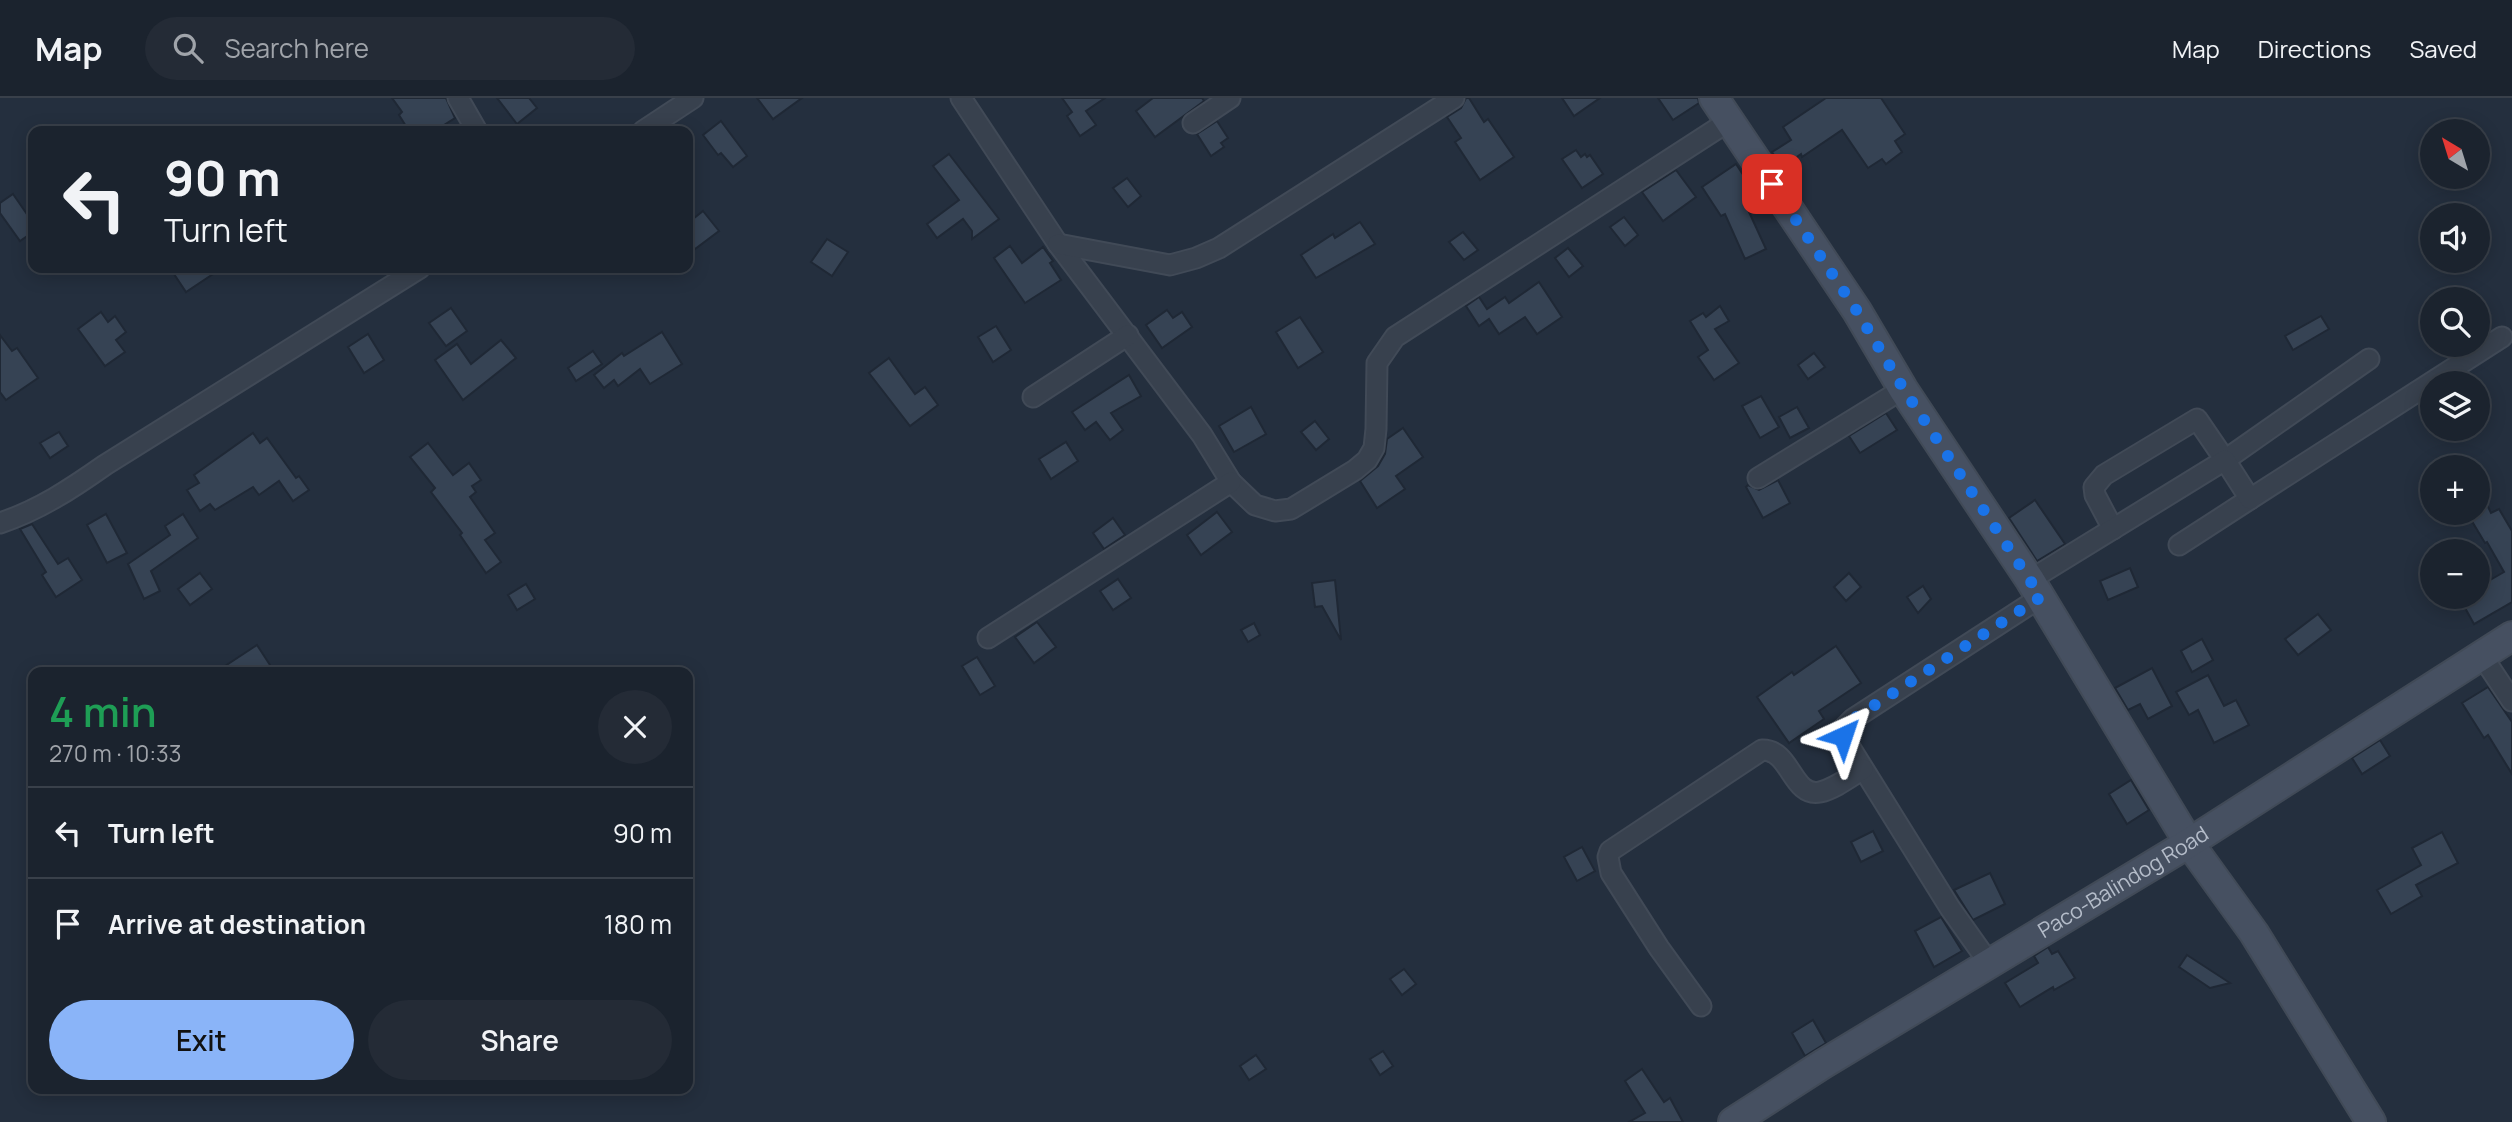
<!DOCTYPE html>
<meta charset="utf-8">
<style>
:root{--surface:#1b232e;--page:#242b36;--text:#f1f3f6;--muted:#a0a4aa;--line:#39404a;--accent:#8ab4f8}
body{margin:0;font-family:Manrope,sans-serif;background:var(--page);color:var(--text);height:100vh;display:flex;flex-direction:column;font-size:26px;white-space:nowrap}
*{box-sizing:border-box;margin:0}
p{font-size:23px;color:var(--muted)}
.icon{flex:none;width:38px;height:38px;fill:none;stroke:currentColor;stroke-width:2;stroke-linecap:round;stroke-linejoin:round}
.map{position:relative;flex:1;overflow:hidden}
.drawer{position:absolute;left:28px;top:569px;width:665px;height:427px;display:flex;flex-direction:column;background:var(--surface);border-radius:14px;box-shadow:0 4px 18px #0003,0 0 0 2px var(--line)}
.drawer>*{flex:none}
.top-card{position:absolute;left:28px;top:28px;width:665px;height:147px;border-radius:14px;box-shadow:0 4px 18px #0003,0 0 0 2px var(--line);background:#1b232e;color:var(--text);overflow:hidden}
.needle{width:46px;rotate:322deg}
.buttons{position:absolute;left:2420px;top:21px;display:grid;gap:14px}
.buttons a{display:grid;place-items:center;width:70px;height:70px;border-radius:50%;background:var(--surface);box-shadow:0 4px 18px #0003,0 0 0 2px var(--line);font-size:35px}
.pin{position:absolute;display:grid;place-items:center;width:60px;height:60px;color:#fff;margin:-30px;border-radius:14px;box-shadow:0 4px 10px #0006}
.me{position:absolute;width:77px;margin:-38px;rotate:42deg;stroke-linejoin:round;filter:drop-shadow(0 0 5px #0008)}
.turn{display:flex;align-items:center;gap:24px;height:147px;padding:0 21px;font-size:32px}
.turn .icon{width:91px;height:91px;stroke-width:2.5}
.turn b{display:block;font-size:49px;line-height:60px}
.round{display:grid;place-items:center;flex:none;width:74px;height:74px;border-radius:37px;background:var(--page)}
.summary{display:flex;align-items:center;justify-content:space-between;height:119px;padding:0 21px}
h1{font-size:42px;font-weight:600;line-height:52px;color:#1e9e55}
.primary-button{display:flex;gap:14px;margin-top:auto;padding:14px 21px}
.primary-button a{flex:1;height:80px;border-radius:42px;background:var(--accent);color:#111;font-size:28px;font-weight:600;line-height:80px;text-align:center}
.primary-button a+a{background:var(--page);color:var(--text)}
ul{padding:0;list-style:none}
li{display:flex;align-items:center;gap:21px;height:91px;padding:0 21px;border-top:2px solid var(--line)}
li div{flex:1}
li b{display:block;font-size:26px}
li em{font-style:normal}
header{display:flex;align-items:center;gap:42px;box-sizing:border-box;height:98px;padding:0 35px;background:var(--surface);border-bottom:2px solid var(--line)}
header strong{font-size:33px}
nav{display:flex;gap:38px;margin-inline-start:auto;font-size:24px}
.search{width:490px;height:63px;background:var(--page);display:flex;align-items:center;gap:18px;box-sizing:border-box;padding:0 24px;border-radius:38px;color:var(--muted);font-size:26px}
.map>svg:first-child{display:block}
.building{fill:#364354;stroke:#1f2835;stroke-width:2}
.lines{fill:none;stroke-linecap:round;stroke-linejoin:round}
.street-casing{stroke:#414a57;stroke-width:23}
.secondary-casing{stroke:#414a57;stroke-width:32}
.street{stroke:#38414e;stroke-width:19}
.secondary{stroke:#465061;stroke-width:28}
.route{stroke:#1a73e8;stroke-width:12;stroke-dasharray:0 21.6}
.labels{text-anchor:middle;stroke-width:7;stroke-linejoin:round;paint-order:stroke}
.street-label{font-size:21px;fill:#b4bcc9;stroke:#1d2633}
</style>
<header>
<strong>Map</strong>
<div class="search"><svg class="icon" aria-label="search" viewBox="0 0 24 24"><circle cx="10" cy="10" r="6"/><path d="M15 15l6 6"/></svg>Search here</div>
<nav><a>Map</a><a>Directions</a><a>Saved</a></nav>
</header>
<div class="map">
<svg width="2512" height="1024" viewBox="0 0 2512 1024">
<rect width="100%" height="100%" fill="#242f3e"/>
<g class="building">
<path d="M392 0H446L455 20 444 27 448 33H409L399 17 402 14Z"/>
<path d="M497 0H529L537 10 517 26Z"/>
<path d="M757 0H802L773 21Z"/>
<path d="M1062 0H1105L1086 13 1096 27 1080 38 1067 18 1072 14Z"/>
<path d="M1153 0H1202L1204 3 1155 39 1136 13Z"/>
<path d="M1466 0H1469L1484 24 1488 21 1514 59 1480 82 1455 44 1461 40 1447 19 1461 10Z"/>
<path d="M1562 0H1600L1574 18Z"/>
<path d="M1658 0H1698L1699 5 1673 22Z"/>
<path d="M1826 0H1881L1905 36 1895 43 1902 54 1886 66 1882 61 1868 70 1842 32 1802 59 1801 56 1782 69 1772 54 1791 42 1783 29Z"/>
<path d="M721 23 747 58 733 69 721 55 718 57 703 37Z"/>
<path d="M1217 23 1228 40 1221 45 1224 49 1211 58 1197 36Z"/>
<path d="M1576 52 1581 59 1585 56 1587 59 1590 57 1603 76 1582 90 1562 61Z"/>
<path d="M949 56 999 121 972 141V133L963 121 937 140 927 126 959 102 933 68Z"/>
<path d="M1736 66 1755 95 1744 103 1766 151 1745 161 1725 116 1721 118 1702 89Z"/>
<path d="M1676 72 1696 99 1663 123 1642 94Z"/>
<path d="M1127 80 1141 98 1128 109 1113 90Z"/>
<path d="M13 96 33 125V134L20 143 0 115V105Z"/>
<path d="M703 113 719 133 695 151 688 141V125Z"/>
<path d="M1624 119 1638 137 1625 148 1610 129Z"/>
<path d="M1360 124 1375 146 1316 180 1301 157 1333 136 1335 140Z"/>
<path d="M1463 134 1478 152 1464 162 1449 144Z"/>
<path d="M827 141 848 154 832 178 811 164Z"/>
<path d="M1010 148 1022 165 1043 149 1053 163 1050 165 1061 182 1025 205 994 160Z"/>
<path d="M1568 150 1583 168 1569 179 1555 160Z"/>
<path d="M183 170H222L186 194 174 176Z"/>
<path d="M1539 184 1562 219 1537 236 1525 219 1499 236 1489 221 1479 228 1466 208 1479 199 1487 211 1505 199 1509 205Z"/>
<path d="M1720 208 1729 223 1715 231 1739 265 1714 282 1698 259 1708 252 1690 223 1703 215 1706 219Z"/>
<path d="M451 210 467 233 446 248 429 225Z"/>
<path d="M1167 212 1173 220 1182 214 1192 229 1162 250 1146 227Z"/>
<path d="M101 214 108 224 115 218 126 234 116 242 125 254 105 268 78 231Z"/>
<path d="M2321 218 2329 231 2293 252 2285 238Z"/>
<path d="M1300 219 1323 254 1298 270 1276 234Z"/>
<path d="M996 228 1011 252 993 264 978 239Z"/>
<path d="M662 234 682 266 650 286 640 271 618 288 614 282 604 290 594 277 622 255 624 258Z"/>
<path d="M368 236 384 262 364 275 348 249Z"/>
<path d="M0 237 12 253 17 250 38 280 6 302 0 294Z"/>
<path d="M501 242 516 260 463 302 435 262 457 246 471 266Z"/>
<path d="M593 253 602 266 576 283 568 270Z"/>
<path d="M1814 255 1825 269 1808 281 1798 267Z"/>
<path d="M889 260 915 296 925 289 938 307 910 328 869 275Z"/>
<path d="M1129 277 1141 298 1111 315 1123 332 1110 342 1096 324 1085 332 1072 314Z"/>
<path d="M1761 298 1779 329 1760 340 1742 308Z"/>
<path d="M1251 309 1266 336 1234 354 1219 328Z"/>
<path d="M1797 309 1809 330 1790 340 1779 319Z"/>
<path d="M1886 315 1897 332 1860 355 1849 338Z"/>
<path d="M1315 323 1329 341 1316 352 1301 334Z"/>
<path d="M1403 330 1423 359 1396 378 1405 391 1377 410 1360 383 1378 368 1385 356 1387 341Z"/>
<path d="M59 334 68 348 50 360 40 345Z"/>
<path d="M253 335 260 345 267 340 296 380 299 378 309 392 293 403 279 383 259 397 253 389 215 412 210 406 200 413 187 392 199 385 194 377Z"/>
<path d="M1066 344 1078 363 1051 381 1039 361Z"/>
<path d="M428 345 453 377 469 365 481 382 472 388 476 394 470 399 495 435 485 442 501 464 486 475 460 437 462 435 431 394 435 390 410 359Z"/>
<path d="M1778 382 1790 405 1763 420 1746 389 1748 387 1759 392Z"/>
<path d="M2478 388 2491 415 2499 411 2512 433V504L2474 526 2459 499H2478V489L2504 474 2487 444 2485 445 2467 415H2478Z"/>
<path d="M2035 402 2065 446 2037 463 2009 420Z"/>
<path d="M1217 414 1232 434 1201 457 1187 437Z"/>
<path d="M106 416 127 455 107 465 87 427Z"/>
<path d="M183 416 198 440 151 473 160 493 144 501 128 466 170 437 165 428Z"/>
<path d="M1113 420 1125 437 1104 451 1093 435Z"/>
<path d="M32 426 58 466 68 460 82 482 56 499 42 477 46 474 20 431Z"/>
<path d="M2130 470 2138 489 2108 502 2100 483Z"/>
<path d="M200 475 212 491 190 507 178 491Z"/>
<path d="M1849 475 1861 489 1846 503 1834 489Z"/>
<path d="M1118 481 1131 500 1113 512 1100 493Z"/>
<path d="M1335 482 1341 542 1322 508 1315 509 1312 485Z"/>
<path d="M526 486 535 501 517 512 508 497Z"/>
<path d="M1923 488 1931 501 1918 515 1907 499Z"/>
<path d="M2318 516 2331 532 2298 557 2285 541Z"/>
<path d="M1037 524 1056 549 1034 565 1015 539Z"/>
<path d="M1254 525 1260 537 1248 544 1241 532Z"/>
<path d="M2202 541 2213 562 2192 574 2181 553Z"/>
<path d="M257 547 270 567 260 574H216Z"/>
<path d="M1836 548 1861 585 1819 613 1824 621 1789 645 1757 599 1792 574 1794 577Z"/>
<path d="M977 559 995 588 980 597 962 568Z"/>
<path d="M2152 570 2172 608 2148 621 2140 606 2128 612 2115 590Z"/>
<path d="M2208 577 2224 608 2236 602 2249 627 2214 645 2198 612 2189 617 2176 594Z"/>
<path d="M2488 589 2512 624V676L2488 637 2484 640 2462 605Z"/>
<path d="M2380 642 2390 658 2362 676 2352 660Z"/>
<path d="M2131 682 2149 712 2127 726 2109 696Z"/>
<path d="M1873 733 1883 753 1861 764 1851 744Z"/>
<path d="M2442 734 2458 765 2416 787 2422 798 2391 816 2377 792 2421 767 2412 750Z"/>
<path d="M1582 749 1595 773 1577 783 1564 759Z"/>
<path d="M1990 775 2005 806 1973 822 1954 792Z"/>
<path d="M1941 819 1962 853 1934 869 1915 833Z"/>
<path d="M2048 849 2052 856 2058 853 2075 880 2054 892 2053 889 2020 909 2005 885 2038 865 2034 858Z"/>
<path d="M2187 857 2230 885 2210 890 2179 869Z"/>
<path d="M1404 871 1416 886 1402 897 1390 881Z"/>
<path d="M1813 922 1826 945 1805 958 1792 935Z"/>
<path d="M1383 953 1393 968 1380 977 1370 961Z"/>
<path d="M1256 957 1266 971 1249 982 1240 968Z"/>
<path d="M1642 971 1664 1004 1670 1000 1683 1024H1629L1645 1015 1625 983Z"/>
</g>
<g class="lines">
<defs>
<g id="street">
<path d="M458 0 477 33"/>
<path d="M961 0 1058 146 1202 337 1231 384 1255 407 1275 413 1291 411 1355 372 1367 362 1374 350 1376 331 1377 265 1395 239 1729 23"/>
<path d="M1193 25 1230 0"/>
<path d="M643 33 693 0"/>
<path d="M1058 146 1170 167 1196 160 1219 150 1454 0"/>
<path d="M1033 299 1128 237"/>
<path d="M1758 380 1903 291"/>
<path d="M0 425C39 412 71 391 105 367L420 170"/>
<path d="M2113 431 2095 397 2094 389 2104 377 2197 321 2225 362 2369 261"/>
<path d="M2179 447 2250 401"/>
<path d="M2030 482 2225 362 2250 401 2502 239"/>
<path d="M988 540 1231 384"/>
<path d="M2482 558 2512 603"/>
<path d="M1989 865 1950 810 1843 638 1842 632 1853 621 2041 499"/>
<path d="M1701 908 1659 850 1611 775 1608 759 1610 753 1762 652C1791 651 1792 700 1820 694 1834 691 1850 679 1863 671"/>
</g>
<g id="secondary">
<path d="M1714 0 1857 213 1903 291 2030 482 2189 745 2254 835 2371 1024"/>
<path id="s1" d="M1733 1024 1823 966 2189 745 2512 538"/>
</g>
</defs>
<use href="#street" class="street-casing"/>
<use href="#secondary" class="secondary-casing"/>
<use href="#street" class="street"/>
<use href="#secondary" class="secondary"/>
</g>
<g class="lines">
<path class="route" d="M1772 86 1857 213 1903 290 2041 499 1853 621 1842 632 1843 638"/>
</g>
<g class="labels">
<g class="street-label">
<text dy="7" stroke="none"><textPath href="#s1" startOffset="458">Paco-Balindog Road</textPath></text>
</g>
</g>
</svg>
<div class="buttons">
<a><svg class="needle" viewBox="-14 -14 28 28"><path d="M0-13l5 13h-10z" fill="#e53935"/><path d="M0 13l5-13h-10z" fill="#a0a4aa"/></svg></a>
<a><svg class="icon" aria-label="sound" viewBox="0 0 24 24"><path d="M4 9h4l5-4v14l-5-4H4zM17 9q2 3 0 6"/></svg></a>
<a><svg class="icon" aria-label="search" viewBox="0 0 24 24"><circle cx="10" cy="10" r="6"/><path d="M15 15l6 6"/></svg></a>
<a><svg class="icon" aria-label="layers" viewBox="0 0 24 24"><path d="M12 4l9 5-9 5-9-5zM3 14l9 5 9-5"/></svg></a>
<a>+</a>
<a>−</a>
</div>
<div class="pin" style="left:1772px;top:86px;background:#d93025"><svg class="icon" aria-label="arrive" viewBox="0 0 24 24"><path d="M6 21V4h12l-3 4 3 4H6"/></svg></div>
<svg class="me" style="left:1843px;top:638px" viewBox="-20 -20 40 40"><path d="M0-17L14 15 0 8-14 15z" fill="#1a73e8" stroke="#fff" stroke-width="4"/></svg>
<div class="top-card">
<div class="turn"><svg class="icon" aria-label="left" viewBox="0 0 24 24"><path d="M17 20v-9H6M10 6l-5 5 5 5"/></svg><div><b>90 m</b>Turn left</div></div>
</div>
<section class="drawer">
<div class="summary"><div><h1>4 min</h1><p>270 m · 10:33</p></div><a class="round"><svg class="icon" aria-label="close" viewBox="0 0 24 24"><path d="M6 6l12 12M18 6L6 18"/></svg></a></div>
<ul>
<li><svg class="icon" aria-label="left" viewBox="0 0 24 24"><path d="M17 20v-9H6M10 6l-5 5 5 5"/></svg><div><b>Turn left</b></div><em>90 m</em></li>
<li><svg class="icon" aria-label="arrive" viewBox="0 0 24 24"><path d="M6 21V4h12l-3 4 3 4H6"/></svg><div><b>Arrive at destination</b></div><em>180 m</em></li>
</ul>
<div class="primary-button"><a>Exit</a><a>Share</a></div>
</section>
</div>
